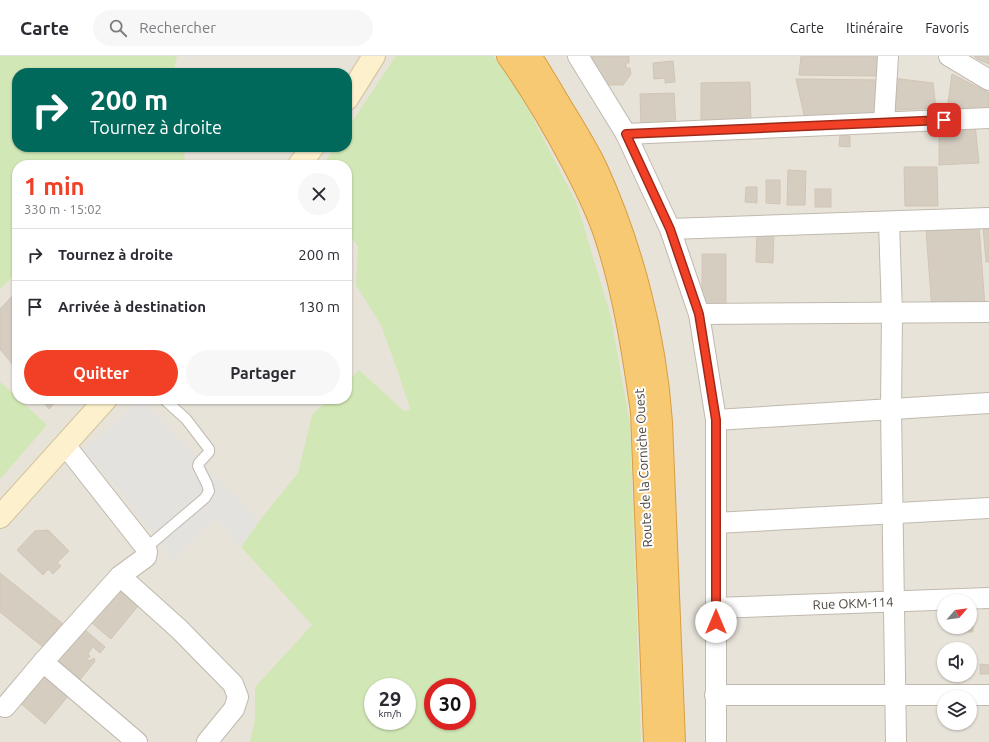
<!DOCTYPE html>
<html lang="fr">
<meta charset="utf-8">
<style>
:root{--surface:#fff;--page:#f7f7f7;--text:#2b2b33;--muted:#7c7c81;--line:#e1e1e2;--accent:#f14026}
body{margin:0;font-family:Ubuntu,sans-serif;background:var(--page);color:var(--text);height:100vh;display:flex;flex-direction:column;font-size:15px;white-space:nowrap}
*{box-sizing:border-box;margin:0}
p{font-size:13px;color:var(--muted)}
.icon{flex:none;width:22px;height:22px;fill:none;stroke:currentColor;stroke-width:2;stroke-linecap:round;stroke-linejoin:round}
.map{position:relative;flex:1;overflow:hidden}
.panel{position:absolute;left:12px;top:104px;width:340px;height:244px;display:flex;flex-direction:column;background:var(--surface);border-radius:16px;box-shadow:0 1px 3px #0004}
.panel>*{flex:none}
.banner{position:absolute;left:12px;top:12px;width:340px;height:84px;border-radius:16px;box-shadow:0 1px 3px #0004;background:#00695c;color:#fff;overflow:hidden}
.needle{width:26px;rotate:62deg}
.tools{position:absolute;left:937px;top:538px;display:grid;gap:8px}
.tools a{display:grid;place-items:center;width:40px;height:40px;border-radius:50%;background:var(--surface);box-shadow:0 1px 3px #0004;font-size:20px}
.speed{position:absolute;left:364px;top:622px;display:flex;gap:8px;font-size:20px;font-weight:700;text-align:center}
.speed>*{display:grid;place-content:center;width:52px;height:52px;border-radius:50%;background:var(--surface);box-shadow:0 1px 3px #0004;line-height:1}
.speed small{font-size:10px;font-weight:400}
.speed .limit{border:6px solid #d22;background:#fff;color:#111}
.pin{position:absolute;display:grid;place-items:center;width:34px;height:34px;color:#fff;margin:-17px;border-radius:8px;box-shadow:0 2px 6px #0006}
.me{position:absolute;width:44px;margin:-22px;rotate:0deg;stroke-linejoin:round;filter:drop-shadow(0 0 3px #0008)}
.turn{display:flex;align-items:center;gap:14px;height:84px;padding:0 12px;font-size:18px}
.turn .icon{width:52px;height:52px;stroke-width:2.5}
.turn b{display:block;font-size:28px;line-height:34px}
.round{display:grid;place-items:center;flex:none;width:42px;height:42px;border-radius:21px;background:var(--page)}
.overview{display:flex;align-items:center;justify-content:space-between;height:68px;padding:0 12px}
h1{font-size:24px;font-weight:600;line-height:30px;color:var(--accent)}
.button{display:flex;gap:8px;margin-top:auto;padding:8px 12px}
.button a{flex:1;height:46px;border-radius:24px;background:var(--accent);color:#fff;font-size:16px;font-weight:600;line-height:46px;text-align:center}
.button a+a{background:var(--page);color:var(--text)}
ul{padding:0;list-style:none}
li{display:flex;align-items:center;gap:12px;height:52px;padding:0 12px;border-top:1px solid var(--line)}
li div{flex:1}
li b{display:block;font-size:15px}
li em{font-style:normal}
header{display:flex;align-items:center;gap:24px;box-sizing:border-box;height:56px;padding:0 20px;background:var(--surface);border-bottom:1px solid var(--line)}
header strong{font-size:19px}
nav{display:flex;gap:22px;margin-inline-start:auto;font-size:14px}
.search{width:280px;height:36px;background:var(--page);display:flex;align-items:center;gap:10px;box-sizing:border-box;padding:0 14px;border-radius:22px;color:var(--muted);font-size:15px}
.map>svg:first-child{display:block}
.residential{fill:#e8e3d9;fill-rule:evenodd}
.green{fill:#d2e7b6;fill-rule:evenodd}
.parking{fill:#e4e2df}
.building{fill:#d6cdc1;stroke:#d1c5b4}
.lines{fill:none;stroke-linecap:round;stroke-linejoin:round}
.lane-casing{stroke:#c0b9ae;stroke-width:12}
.street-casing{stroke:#c0b9ae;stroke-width:22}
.secondary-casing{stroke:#d2c39c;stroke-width:24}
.highway-casing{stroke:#d89e42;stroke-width:24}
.lane{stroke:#fff;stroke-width:10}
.street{stroke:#fff;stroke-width:20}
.secondary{stroke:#fcf0cd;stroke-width:22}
.highway{stroke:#f8c973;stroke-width:22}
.route-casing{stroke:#9d2a19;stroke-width:10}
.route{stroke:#f14026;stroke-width:7}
.labels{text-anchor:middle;stroke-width:4;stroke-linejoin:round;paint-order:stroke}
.street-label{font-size:13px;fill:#494239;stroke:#fff}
</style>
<header>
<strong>Carte</strong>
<div class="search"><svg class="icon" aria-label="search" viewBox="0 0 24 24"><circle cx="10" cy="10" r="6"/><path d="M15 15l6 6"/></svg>Rechercher</div>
<nav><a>Carte</a><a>Itinéraire</a><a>Favoris</a></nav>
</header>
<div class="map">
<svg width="989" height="686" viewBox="0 0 989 686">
<rect width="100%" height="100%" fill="#f5f2eb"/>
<path class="residential" d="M0 0H989V686H0ZM17 17H347V91H17ZM17 109H347V343H17ZM944 545H970V571H944ZM944 593H970V619H944ZM373 631H407V665H373ZM433 631H467V665H433ZM944 641H970V667H944Z"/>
<g class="green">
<path d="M0 0H177L173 17H17V91H184L185 109H17V216L0 233Z"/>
<path d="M396 0H493L518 33 577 148 611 261 630 368 641 686H250L255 663V631L312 569 241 491 259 465 298 417 312 359 329 343H347V325L359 314 404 355 410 353 398 316 381 269 356 229 358 191 347 174V109H323L335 91H347V73ZM373 631H407V665H373ZM433 631H467V665H433Z"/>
<path d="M0 326 17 341V343H19L47 369 0 423Z"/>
</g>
<path class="parking" d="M141 343 259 465 241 491 215 461 174 505 121 436 84 394Z"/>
<g class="building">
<path d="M592 0H629V7H626V12H630L631 18 623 29H602L594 14Z"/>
<path d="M801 0H880L879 20 799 19Z"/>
<path d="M974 0H989V8L977 3Z"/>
<path d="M673 5 675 26 665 27V22L654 23 653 7Z"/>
<path d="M952 18 989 37V59H950L947 53Z"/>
<path d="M893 22 933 27 936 52 896 54Z"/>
<path d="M796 23 882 24 880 60 805 63Z"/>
<path d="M750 26 751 66H701V27Z"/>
<path d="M674 37 676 71 641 72 640 38Z"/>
<path d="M975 68 979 107 939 109V69Z"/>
<path d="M840 79 850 80V91L839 90Z"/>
<path d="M904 111H937L938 150H905Z"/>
<path d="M788 114 806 115 805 149H787Z"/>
<path d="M766 124H780V148L766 147Z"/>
<path d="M746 131H757V147L745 146Z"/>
<rect x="815" y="133" width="16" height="18"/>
<path d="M979 170 985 251 932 255 926 174Z"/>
<path d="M983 171H989V206H986Z"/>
<path d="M757 174 774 175 773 207 756 206Z"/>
<path d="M702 198H726V251L702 250Z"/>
<path d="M17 235V314L0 293V253Z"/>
<path d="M41 343H58L49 353Z"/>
<path d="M48 474 69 495 57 507 61 510 53 518 48 513 43 519 17 494 35 475Z"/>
<path d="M0 517 62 567 43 591 0 556Z"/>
<path d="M114 531 138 550 111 583 87 563Z"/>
<path d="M970 546H973V576H952V571H970Z"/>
<path d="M84 573 105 591 100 597 93 591 88 597 90 601 87 602 89 605 94 602 95 605 79 625 56 606Z"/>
<path d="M980 608 989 609V618H980Z"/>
<path d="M47 613 73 634 45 668 19 646Z"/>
</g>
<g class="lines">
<defs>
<path id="lane" d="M146 492 205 442 209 435 207 428 198 410 199 407 209 396V393L186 363 164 343"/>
<g id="street">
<path d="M578 0 626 78 670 173 699 258 716 364V686"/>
<path d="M949 0 989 24"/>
<path d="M884 66 888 0"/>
<path d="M626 78 989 62"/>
<path d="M889 166 892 257 891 352 896 686"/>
<path d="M670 173 989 162"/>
<path d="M699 258 989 256"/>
<path d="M716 364 989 347"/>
<path d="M716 467 989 452"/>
<path d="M120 520 179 573 233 628 238 641 234 653 207 686"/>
<path d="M716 552 989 542"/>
<path d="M43 606 137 686"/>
<path d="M715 639H989"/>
<path d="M5 651 43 606 120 520 146 501 147 496 146 492 65 389"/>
</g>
<g id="secondary">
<path d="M347 43 374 0"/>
<path d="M299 109 313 91"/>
<path d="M0 461 106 343"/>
</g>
<g id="highway">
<path d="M508 0C534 36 553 69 574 109 586 132 598 156 606 181 624 235 634 299 642 356L655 686"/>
<path d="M530 0C538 12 546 26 554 39 568 63 584 87 596 112 632 191 655 280 661 366L674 686"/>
</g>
</defs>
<use href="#lane" class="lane-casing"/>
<use href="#street" class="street-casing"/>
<use href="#secondary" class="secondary-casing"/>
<use href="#highway" class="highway-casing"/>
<use href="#lane" class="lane"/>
<use href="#street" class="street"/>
<use href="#secondary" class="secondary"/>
<use href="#highway" class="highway"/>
</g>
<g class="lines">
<defs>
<path id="route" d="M716 566V364L699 258 670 173 626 78 944 64"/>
</defs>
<use href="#route" class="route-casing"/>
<use href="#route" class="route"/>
</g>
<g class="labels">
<g class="street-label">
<text transform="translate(643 412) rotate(-93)" y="5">Route de la Corniche Ouest</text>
<text transform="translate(853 547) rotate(-2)" y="5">Rue OKM-114</text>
</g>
</g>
</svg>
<div class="tools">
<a><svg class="needle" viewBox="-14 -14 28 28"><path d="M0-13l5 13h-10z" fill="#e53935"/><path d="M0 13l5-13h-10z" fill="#7c7c81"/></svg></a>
<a><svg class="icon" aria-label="sound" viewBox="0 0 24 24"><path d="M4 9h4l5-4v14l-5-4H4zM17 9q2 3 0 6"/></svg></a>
<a><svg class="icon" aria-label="layers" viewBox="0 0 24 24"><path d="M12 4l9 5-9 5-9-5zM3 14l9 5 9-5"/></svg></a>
</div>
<div class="speed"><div>29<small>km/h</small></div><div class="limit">30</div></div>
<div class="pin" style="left:944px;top:64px;background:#d93025"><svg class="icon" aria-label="arrive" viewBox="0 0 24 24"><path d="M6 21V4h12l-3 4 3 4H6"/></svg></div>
<svg class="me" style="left:716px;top:566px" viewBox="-20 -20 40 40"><circle r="19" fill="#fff"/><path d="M0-13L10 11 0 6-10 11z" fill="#f14026"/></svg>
<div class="banner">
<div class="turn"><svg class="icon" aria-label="right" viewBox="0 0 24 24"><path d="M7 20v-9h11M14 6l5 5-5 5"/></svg><div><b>200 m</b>Tournez à droite</div></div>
</div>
<section class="panel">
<div class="overview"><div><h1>1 min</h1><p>330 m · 15:02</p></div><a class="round"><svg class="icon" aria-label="close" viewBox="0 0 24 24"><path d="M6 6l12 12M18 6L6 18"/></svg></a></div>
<ul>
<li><svg class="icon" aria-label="right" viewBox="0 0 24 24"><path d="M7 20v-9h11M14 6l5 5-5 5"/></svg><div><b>Tournez à droite</b></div><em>200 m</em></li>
<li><svg class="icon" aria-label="arrive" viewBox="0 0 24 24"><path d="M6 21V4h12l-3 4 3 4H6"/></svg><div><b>Arrivée à destination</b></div><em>130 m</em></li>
</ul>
<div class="button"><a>Quitter</a><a>Partager</a></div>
</section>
</div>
